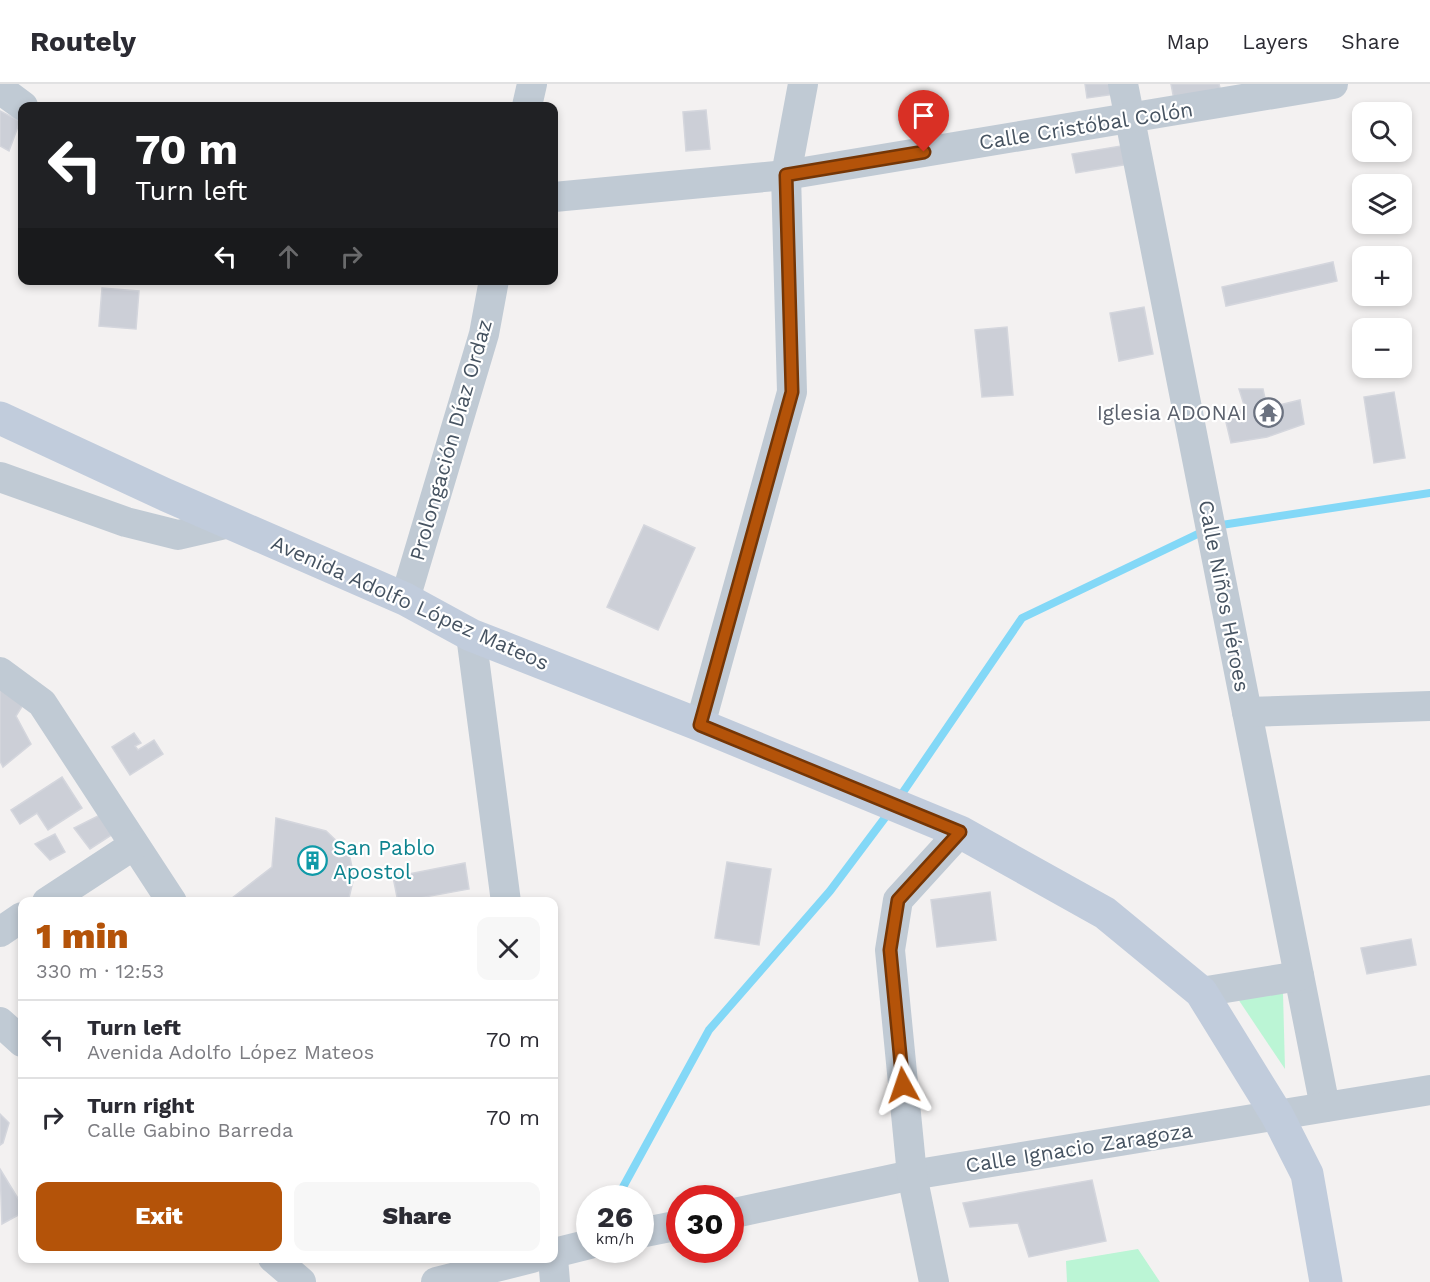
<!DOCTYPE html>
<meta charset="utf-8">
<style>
:root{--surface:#fff;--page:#f7f7f7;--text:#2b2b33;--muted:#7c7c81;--line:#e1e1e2;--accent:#b45309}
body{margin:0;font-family:"Work Sans",sans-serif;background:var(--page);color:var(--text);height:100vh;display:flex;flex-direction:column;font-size:22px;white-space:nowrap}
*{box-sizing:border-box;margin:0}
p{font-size:20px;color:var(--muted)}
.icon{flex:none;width:33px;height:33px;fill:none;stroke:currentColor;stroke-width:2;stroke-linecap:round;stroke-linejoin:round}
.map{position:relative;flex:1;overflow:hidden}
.drawer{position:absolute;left:18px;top:813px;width:540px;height:366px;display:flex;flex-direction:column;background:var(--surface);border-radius:12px;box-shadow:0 3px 9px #0003}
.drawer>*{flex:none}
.guide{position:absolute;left:18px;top:18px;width:540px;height:183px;border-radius:12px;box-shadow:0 3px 9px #0003;background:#202124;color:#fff;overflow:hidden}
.buttons{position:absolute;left:1352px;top:18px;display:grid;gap:12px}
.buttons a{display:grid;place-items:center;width:60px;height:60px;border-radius:12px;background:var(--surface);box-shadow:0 3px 9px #0003;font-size:30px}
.speed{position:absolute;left:576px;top:1101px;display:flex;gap:12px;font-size:30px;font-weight:700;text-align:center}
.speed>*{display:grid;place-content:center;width:78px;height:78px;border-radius:50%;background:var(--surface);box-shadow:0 3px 9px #0003;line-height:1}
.speed small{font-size:15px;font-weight:400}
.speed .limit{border:9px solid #d22;background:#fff;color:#111}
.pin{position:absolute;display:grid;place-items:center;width:51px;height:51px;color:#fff;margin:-62px -26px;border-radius:50% 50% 50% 0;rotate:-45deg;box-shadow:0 0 6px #0007}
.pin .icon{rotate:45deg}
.me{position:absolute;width:66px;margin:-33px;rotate:355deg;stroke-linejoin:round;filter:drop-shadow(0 0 4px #0008)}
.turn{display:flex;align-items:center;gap:21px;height:126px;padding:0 18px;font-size:27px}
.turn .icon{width:78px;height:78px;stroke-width:2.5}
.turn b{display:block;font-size:42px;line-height:51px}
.lanes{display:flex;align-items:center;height:57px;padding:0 18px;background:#0003;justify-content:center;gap:30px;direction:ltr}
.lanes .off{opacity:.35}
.round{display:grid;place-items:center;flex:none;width:63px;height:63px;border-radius:12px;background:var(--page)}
.head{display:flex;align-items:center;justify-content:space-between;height:102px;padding:0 18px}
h1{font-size:36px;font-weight:800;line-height:45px;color:var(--accent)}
.primary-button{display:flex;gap:12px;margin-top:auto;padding:12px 18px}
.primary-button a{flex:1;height:69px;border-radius:12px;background:var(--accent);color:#fff;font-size:24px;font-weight:800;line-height:69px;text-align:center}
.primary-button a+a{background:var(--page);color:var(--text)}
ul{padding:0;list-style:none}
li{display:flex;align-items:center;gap:18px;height:78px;padding:0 18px;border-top:2px solid var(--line)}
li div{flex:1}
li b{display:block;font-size:22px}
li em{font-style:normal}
header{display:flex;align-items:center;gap:36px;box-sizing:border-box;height:84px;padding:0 30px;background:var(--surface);border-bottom:2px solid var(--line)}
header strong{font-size:28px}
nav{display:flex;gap:33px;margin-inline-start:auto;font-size:21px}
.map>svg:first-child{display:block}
.green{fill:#bbf5d5}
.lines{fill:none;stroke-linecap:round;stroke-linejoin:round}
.stream{stroke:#83d8f7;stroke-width:8}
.building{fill:#cccfd7;stroke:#d4d6dd;stroke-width:1.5}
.minor{stroke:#c0cad4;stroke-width:30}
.secondary{stroke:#c1ccdc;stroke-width:33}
.route-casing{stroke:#753606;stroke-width:15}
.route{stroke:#b45309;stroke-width:10}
.labels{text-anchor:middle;stroke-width:4.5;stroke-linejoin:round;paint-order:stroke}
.street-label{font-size:21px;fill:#465361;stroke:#fff}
.worship-label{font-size:21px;fill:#5b616d;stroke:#fff;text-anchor:end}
.culture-label{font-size:21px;fill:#0d838f;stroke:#fff;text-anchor:start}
</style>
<header>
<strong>Routely</strong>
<nav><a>Map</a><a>Layers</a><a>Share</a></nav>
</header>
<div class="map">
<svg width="1430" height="1198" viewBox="0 0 1430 1198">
<rect width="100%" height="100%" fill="#f3f1f1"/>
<g class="green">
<path d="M1283 909 1285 985 1236 912Z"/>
<path d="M1138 1165 1160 1198H1067L1066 1177Z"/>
</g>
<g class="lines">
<g class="stream">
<path d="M1215 442 1430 409"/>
<path d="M899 714 1022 534 1204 447"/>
<path d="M617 1114 709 946 830 807 890 727"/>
</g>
</g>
<g class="building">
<path d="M1085 0H1121L1122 9 1087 14Z"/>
<path d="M1171 0H1219L1221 8 1174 16Z"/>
<path d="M706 26 710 65 686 67 683 28Z"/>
<path d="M0 27 20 37 9 67 0 62Z"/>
<path d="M1133 60 1136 79 1076 89 1072 70Z"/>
<path d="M1333 178 1337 197 1226 222 1222 203Z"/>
<path d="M102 204 139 207 136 245 99 242Z"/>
<path d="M1144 223 1153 270 1119 277 1110 229Z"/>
<path d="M1007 243 1013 311 982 313 975 246Z"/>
<path d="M1239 305H1263L1267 324 1300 316 1304 340 1267 353 1231 359 1225 334 1245 324Z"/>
<path d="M1394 308 1405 374 1374 379 1364 313Z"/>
<path d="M644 441 695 464 658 546 607 523Z"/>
<path d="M0 600 26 616 16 632 31 660 3 683 0 677Z"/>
<path d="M134 649 141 659 135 662 138 666 154 656 163 670 130 691 112 663Z"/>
<path d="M62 693 82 724 48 746 37 729 20 740 11 726Z"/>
<path d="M102 730 113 750 90 765 74 744Z"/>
<path d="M276 734 326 747 349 769 354 793 348 818H227L272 783Z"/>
<path d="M55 750 65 768 50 776 35 760Z"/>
<path d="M727 778 771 785 759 861 715 854Z"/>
<path d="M465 779 469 805 398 818 393 793Z"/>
<path d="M990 808 996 856 937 863 931 816Z"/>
<path d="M1411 855 1416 881 1367 890 1361 864Z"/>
<path d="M0 1030 9 1039 3 1059 0 1061Z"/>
<path d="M0 1085 22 1121V1129L2 1140Z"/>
<path d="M1092 1096 1106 1157 1029 1173 1018 1139 970 1143 963 1119Z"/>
</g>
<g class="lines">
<g class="minor">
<path d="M1123 0 1325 1023"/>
<path d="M0 5 23 22"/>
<path d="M527 22 532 0"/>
<path d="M554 113 786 91 1333 0"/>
<path d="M0 393 126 438 178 451 230 439"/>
<path d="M405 515 484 250 494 196"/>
<path d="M471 551 506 818"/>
<path d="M0 588 42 619 172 818"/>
<path d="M1247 628 1430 622"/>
<path d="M700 641 792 308 786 91 803 0"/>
<path d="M47 818 134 761"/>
<path d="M0 848 22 833"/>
<path d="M1201 908 1299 892"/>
<path d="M0 938 22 958"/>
<path d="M730 1130 912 1091 1430 1006"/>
<path d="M640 1149 680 1141"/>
<path d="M554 1169 590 1160"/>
<path d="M273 1174 301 1198"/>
<path d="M553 1174 555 1198"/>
<path d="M436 1198 532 1174"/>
<path d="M934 1198 912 1091 890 866 898 816 960 748"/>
</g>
<path class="secondary" d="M0 334 166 411 405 515 471 551 700 641 960 748 1105 829 1201 908 1277 1031 1307 1090 1326 1198"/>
</g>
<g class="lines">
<defs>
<path id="route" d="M903 1001 890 866 898 816 960 748 700 641 792 308 786 91 924 68"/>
</defs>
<use href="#route" class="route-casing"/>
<use href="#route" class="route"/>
</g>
<defs>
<symbol id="temple-ring" viewBox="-11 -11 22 22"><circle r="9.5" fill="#fff" stroke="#6b7280" stroke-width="1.5"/><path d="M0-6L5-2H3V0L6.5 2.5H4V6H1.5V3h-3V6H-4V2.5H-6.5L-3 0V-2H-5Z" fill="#6b7280"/></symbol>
<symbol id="building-ring" viewBox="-11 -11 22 22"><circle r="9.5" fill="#fff" stroke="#0f9aa8" stroke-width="1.5"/><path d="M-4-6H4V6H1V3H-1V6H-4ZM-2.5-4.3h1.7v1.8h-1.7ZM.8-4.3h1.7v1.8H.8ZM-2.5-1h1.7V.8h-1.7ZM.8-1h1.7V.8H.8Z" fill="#0f9aa8"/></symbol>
</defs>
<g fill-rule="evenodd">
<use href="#temple-ring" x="1252" y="312" width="33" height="33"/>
<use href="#building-ring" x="296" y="760" width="33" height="33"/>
</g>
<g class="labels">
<g class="street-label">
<text transform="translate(1086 42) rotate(-9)" y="7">Calle Cristóbal Colón</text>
<text transform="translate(451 356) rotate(-74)" y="7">Prolongación Díaz Ordaz</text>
<text transform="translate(1224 512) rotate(79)" y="7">Calle Niños Héroes</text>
<text transform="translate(410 519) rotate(24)" y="7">Avenida Adolfo López Mateos</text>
<text transform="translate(1079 1064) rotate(-9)" y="7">Calle Ignacio Zaragoza</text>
</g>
<g class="worship-label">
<text x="1247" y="336">Iglesia ADONAI</text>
</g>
<g class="culture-label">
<text x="333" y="771">San Pablo<tspan x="333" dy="24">Apostol</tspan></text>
</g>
</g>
</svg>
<div class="buttons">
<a><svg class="icon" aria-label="search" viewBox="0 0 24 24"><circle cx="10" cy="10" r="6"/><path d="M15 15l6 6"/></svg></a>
<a><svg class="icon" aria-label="layers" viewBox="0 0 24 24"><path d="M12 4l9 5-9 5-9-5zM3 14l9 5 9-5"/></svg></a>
<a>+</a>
<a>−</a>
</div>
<div class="speed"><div>26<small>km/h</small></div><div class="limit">30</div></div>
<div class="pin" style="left:924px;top:68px;background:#d93025"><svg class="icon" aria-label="arrive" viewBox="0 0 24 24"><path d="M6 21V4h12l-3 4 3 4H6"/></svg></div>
<svg class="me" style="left:903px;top:1001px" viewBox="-20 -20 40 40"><path d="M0-17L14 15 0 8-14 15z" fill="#b45309" stroke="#fff" stroke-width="4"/></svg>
<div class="guide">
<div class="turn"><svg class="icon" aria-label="left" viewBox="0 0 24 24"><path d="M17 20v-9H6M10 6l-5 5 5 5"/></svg><div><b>70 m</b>Turn left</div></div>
<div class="lanes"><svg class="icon" aria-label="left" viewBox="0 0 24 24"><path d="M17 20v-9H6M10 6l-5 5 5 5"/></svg><svg class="icon off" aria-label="ahead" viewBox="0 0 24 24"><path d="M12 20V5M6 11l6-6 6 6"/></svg><svg class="icon off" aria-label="right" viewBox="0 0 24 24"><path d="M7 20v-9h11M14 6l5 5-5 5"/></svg></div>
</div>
<section class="drawer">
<div class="head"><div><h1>1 min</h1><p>330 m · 12:53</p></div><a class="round"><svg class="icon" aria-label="close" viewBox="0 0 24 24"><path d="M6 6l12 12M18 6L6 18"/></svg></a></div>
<ul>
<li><svg class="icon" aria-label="left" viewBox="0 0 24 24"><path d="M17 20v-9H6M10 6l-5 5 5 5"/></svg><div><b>Turn left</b><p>Avenida Adolfo López Mateos</p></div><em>70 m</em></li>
<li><svg class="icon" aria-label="right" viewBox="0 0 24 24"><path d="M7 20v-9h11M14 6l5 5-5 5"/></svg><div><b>Turn right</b><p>Calle Gabino Barreda</p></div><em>70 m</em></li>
</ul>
<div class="primary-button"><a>Exit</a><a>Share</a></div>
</section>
</div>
